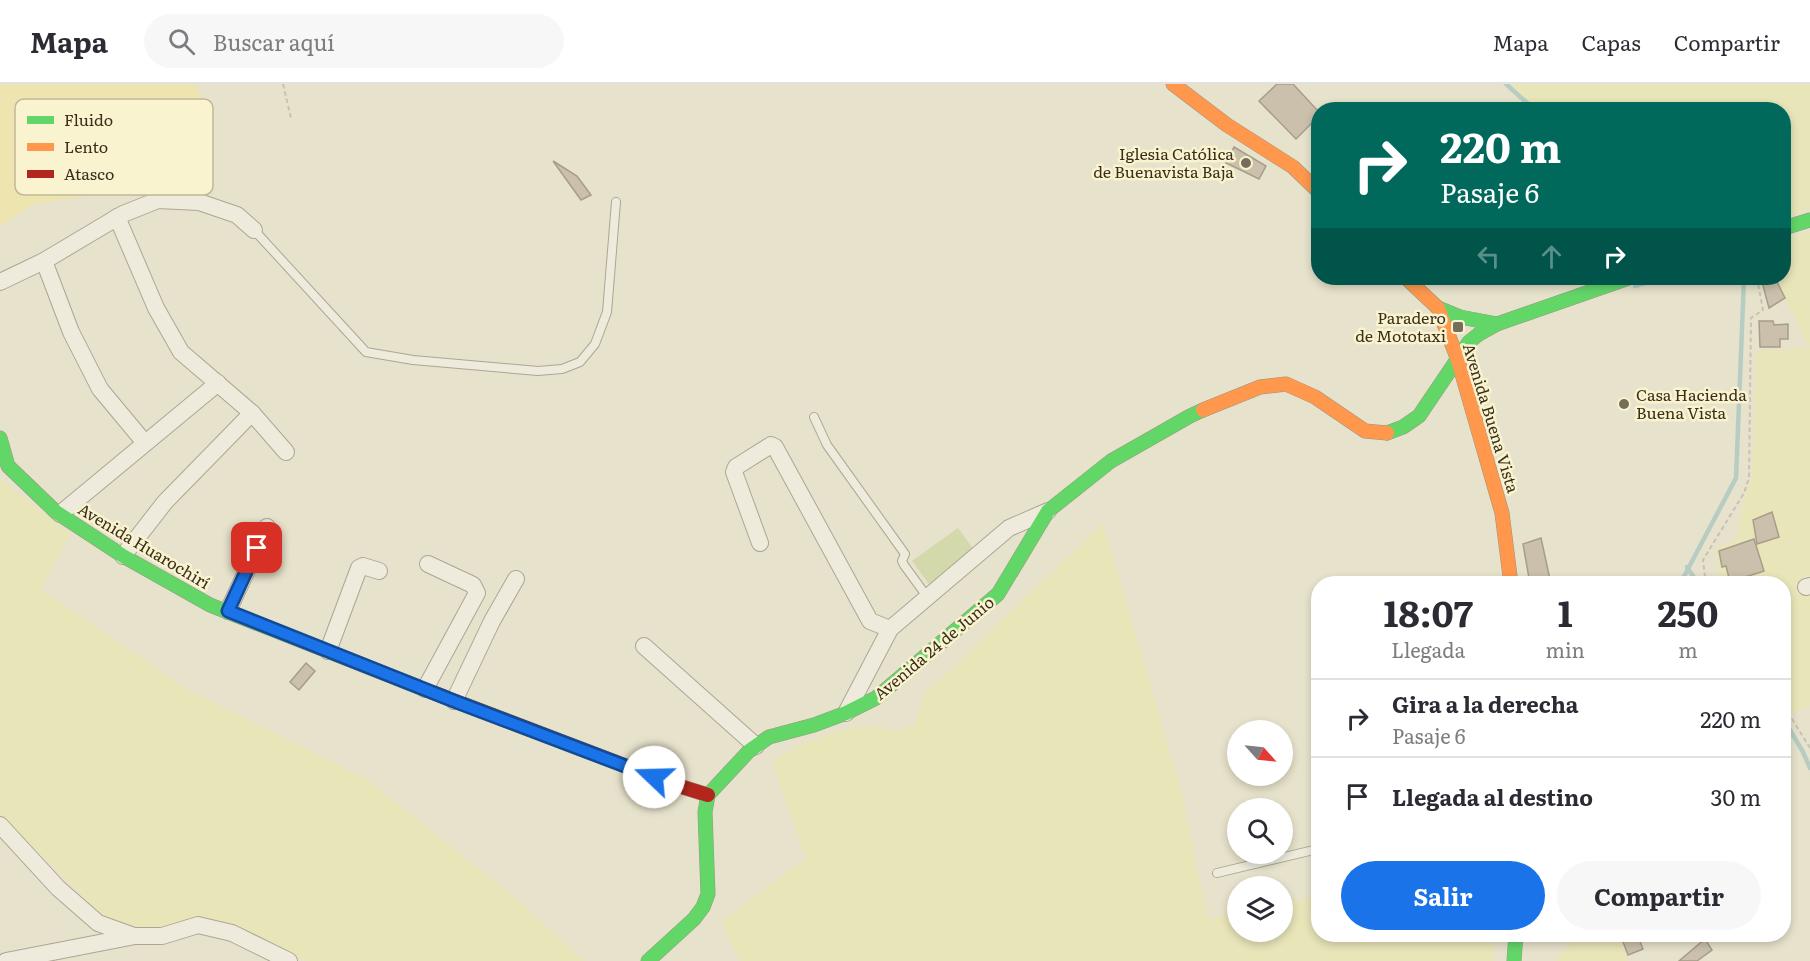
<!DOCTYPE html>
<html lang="es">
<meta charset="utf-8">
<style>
:root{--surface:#fff;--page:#f7f7f7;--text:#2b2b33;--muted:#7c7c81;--line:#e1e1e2;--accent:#1a73e8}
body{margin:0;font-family:Literata,serif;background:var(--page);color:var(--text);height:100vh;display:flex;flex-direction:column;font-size:22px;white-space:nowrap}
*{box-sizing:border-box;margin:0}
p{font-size:20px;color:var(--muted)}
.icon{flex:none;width:33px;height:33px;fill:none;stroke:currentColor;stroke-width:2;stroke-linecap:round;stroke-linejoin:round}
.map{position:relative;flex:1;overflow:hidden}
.details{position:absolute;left:1311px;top:492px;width:480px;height:366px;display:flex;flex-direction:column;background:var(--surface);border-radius:24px;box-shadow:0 3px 9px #0003}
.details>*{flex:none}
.hud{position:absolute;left:1311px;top:18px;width:480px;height:183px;border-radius:24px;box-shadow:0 3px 9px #0003;background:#00695c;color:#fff;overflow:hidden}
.needle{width:39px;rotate:117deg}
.controls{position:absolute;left:1227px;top:636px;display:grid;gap:12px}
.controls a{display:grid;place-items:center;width:66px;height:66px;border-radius:50%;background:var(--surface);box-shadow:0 3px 9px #0003;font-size:30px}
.pin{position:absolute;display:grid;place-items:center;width:51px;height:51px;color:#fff;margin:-26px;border-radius:12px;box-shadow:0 3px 9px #0006}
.me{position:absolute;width:66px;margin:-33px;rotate:291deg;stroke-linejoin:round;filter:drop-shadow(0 0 4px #0008)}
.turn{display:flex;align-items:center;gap:21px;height:126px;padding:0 30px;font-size:27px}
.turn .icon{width:78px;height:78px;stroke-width:2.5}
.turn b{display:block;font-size:42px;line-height:51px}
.lanes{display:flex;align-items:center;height:57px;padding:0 30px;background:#0003;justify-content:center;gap:30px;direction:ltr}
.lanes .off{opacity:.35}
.eta{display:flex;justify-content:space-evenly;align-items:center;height:102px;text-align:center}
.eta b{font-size:36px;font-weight:700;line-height:42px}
.action{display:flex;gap:12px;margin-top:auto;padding:12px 30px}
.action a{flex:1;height:69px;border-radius:36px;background:var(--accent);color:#fff;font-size:24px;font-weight:700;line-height:69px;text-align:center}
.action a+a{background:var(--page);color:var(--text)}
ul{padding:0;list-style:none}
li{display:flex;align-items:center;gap:18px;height:78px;padding:0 30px;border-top:2px solid var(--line)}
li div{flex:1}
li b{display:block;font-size:22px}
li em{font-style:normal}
header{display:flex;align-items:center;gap:36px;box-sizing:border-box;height:84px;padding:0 30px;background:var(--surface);border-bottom:2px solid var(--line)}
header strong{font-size:28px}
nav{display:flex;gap:33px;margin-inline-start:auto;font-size:21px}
.search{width:420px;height:54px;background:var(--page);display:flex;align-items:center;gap:15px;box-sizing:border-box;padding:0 21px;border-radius:33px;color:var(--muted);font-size:22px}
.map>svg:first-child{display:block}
.farmland{fill:#e8e5b9}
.green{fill:#d3d9ab}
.sand{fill:#ede4af}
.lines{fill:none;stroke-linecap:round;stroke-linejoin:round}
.stream{stroke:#b7cdc3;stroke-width:4.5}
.building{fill:#cbc0ab;stroke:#a79d8a;stroke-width:1.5}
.lane-casing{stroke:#aca694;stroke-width:10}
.street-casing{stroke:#aca694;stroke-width:18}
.fast-casing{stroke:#9b9584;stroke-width:15}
.slow-casing{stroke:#9b9584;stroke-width:15}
.jam-casing{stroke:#9b9584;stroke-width:15}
.path{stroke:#c7c3b4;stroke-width:2;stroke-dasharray:4.5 3;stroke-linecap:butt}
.lane{stroke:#eeebdd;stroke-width:8}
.street{stroke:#eeebdd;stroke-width:16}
.fast{stroke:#63d668;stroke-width:14}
.slow{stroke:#ff974d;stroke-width:14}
.jam{stroke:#b3261e;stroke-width:14}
.route-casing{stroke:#114b97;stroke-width:15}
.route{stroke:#1a73e8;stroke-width:10}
.poi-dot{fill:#776e59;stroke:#f9f3cf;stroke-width:2}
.labels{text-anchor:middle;stroke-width:5;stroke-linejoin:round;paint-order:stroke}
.poi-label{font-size:16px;fill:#3b2f1b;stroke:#f9f3cf;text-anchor:end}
.street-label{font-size:16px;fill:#3b2f1b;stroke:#f9f3cf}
.key{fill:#f9f3cf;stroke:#c0b899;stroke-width:1.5}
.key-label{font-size:16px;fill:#3b2f1b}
</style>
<header>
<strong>Mapa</strong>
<div class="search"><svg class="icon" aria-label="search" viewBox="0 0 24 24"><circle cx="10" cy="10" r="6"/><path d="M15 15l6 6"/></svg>Buscar aquí</div>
<nav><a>Mapa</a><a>Capas</a><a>Compartir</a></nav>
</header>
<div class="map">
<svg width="1810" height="877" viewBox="0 0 1810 877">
<rect width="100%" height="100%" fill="#e7e2cb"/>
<g class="farmland">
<path d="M1505 0H1810V125L1784 133V26L1533 25Z"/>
<path d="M1810 148V492L1798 495 1806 511 1810 510V621L1792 630 1784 616V500L1725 499 1718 484 1715 465 1737 455 1744 413 1752 394 1757 266 1810 264 1775 194H1784V156Z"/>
<path d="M0 395 70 450 41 505 187 605 368 696 518 816 584 877H306L256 853 176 839 153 844 126 841 106 834 0 730Z"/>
<path d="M1103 439 1180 702 1208 835 1237 829 1238 848H1282L1283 820 1318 812V850L1493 851 1494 877H740L721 838 806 774 772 677 800 661 841 646 868 642 895 647 914 642 924 611Z"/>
<path d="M1579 850 1619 851 1628 877H1555Z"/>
</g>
<path class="green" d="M958 444 974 466 929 500 912 477Z"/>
<path class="sand" d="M0 0H196C203 20 216 49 213 70 212 81 203 90 196 99L154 101 34 120 0 142Z"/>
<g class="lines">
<g class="stream">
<path d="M1506 0 1535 26"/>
<path d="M1635 202 1661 194"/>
<path d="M1687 483 1698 500"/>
<path d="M1680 500 1736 394 1744 194"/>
<path d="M1784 636 1803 668 1810 684"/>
</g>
</g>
<g class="building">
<path d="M1277 0H1293L1318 27V33L1296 55 1259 17Z"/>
<path d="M1234 63 1266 82 1259 95 1226 79Z"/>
<path d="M553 77 577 92 591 111 581 116Z"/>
<path d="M1761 194H1775L1785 214 1769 224Z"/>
<path d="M1759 237H1773L1774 241 1788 240V255H1780V263H1760Z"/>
<path d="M1772 428 1779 453 1757 460 1753 436Z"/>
<path d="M1541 454 1551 500H1530L1523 460Z"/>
<path d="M1754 455 1764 487 1730 498 1726 482 1722 483 1719 467Z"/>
<path d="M306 579 315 587 299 606 290 598Z"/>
<path d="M1620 850H1637L1643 865 1628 871Z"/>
<path d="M1705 855 1712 866 1697 877H1679Z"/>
</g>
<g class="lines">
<defs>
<g id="lane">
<path d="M254 146 366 268 413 276 538 287 562 285 580 278 595 260 607 228 616 118"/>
<path d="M814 333 827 361 905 470 902 477 904 481 928 514"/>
<path d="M1217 789 1318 765"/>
</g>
<g id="street">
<path d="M117 133 156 224 181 268 252 329 286 368"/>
<path d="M44 177 71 248 100 305 145 359"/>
<path d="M0 198 44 177 123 130 158 116 199 118 237 131 254 146"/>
<path d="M60 430 218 299"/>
<path d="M760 459 734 388 736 383 771 361 775 363 870 537 890 545"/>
<path d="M123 472 165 418 252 329"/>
<path d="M1806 503 1810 502"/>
<path d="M228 527 267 443"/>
<path d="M644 562 756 662"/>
<path d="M328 567 359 484 363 482 379 487"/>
<path d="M425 605 477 509 473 501 428 480"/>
<path d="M454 617 492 537 516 495"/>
<path d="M846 629 890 545 1009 444 1048 427"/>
<path d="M0 741 58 804 98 839 134 852"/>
<path d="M6 877 135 852H162L198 841 232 849 289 877"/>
</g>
<g id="fast">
<path d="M1784 144 1810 136"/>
<path d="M1438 224 1460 233 1497 240"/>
<path d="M1387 349 1403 343 1419 332 1469 258 1479 250 1497 240 1629 194"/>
<path d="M0 354 8 382 56 428 123 472 210 521 421 604"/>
<path d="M648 877 694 835 703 823 708 810 705 728 708 711 749 667 769 653 814 641 846 629 876 614 998 510 1048 427 1111 377 1190 332 1203 326"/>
<path d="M1514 877 1516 850"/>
</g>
<g id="slow">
<path d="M1173 0 1227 41 1293 83 1318 107"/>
<path d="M1406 194 1438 224 1458 276 1502 429 1511 500"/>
<path d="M1203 326 1260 303 1286 300 1315 313 1365 347 1387 349"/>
</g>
<path id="jam" d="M421 604 676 701 708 711"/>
</defs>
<use href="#lane" class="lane-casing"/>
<use href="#street" class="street-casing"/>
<use href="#fast" class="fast-casing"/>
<use href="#slow" class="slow-casing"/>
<use href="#jam" class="jam-casing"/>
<g class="path">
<path d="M283 0 291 34"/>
<path d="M1708 500 1705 493 1703 476 1744 409 1749 394 1751 234 1763 226 1757 194"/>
<path d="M1784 622 1810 664"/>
</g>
<use href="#lane" class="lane"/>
<use href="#street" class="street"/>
<use href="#fast" class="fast"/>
<use href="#slow" class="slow"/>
<use href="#jam" class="jam"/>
</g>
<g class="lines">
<defs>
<path id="route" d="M257 464 228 527 454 617 654 693"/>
</defs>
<use href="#route" class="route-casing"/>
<use href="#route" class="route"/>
</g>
<g class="poi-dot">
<circle cx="1246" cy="79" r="6"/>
<rect x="1452" y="237" width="12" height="12" rx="3"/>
<circle cx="1624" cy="320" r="6"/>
</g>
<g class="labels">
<g class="poi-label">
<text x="1234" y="76">Iglesia Católica<tspan x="1234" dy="18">de Buenavista Baja</tspan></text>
<text x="1446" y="240">Paradero<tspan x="1446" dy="18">de Mototaxi</tspan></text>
<text x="1636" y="317" text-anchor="start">Casa Hacienda<tspan x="1636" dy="18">Buena Vista</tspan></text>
</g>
<g class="street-label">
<text transform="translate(1491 334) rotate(73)" y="6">Avenida Buena Vista</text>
<text transform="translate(144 462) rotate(31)" y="6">Avenida Huarochirí</text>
<text transform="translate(934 564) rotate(-40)" y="6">Avenida 24 de Junio</text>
</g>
</g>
<rect x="15" y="15" width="198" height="96" rx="9" class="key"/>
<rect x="27" y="32" width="27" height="8" fill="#63d668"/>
<rect x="27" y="59" width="27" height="8" fill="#ff974d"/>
<rect x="27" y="86" width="27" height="8" fill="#b3261e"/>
<g class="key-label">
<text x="64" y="42">Fluido</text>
<text x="64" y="69">Lento</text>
<text x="64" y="96">Atasco</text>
</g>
</svg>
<div class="controls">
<a><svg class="needle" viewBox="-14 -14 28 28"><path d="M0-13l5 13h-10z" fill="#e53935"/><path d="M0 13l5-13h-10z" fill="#7c7c81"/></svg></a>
<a><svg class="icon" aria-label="search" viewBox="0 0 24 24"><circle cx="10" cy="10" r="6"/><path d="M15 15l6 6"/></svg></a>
<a><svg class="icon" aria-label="layers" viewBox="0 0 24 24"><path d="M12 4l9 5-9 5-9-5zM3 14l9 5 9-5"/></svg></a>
</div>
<div class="pin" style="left:257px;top:464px;background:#d93025"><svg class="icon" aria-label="arrive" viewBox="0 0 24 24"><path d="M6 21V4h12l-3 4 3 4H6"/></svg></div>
<svg class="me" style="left:654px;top:693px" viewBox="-20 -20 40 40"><circle r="19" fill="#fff"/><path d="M0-13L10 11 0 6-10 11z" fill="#1a73e8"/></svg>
<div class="hud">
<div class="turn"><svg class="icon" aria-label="right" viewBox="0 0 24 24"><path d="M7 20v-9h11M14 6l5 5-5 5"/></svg><div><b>220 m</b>Pasaje 6</div></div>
<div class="lanes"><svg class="icon off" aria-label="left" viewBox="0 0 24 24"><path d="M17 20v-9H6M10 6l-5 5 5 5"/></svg><svg class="icon off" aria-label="ahead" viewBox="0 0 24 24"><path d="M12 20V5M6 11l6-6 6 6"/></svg><svg class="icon" aria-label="right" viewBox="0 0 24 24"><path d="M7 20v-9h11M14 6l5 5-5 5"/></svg></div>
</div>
<section class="details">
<div class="eta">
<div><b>18:07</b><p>Llegada</p></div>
<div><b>1</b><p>min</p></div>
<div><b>250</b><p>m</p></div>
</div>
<ul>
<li><svg class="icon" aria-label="right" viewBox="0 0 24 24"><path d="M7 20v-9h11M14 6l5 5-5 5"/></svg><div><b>Gira a la derecha</b><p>Pasaje 6</p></div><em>220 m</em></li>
<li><svg class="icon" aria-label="arrive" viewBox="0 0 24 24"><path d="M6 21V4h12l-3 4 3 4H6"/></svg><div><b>Llegada al destino</b></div><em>30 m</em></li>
</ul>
<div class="action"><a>Salir</a><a>Compartir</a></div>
</section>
</div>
